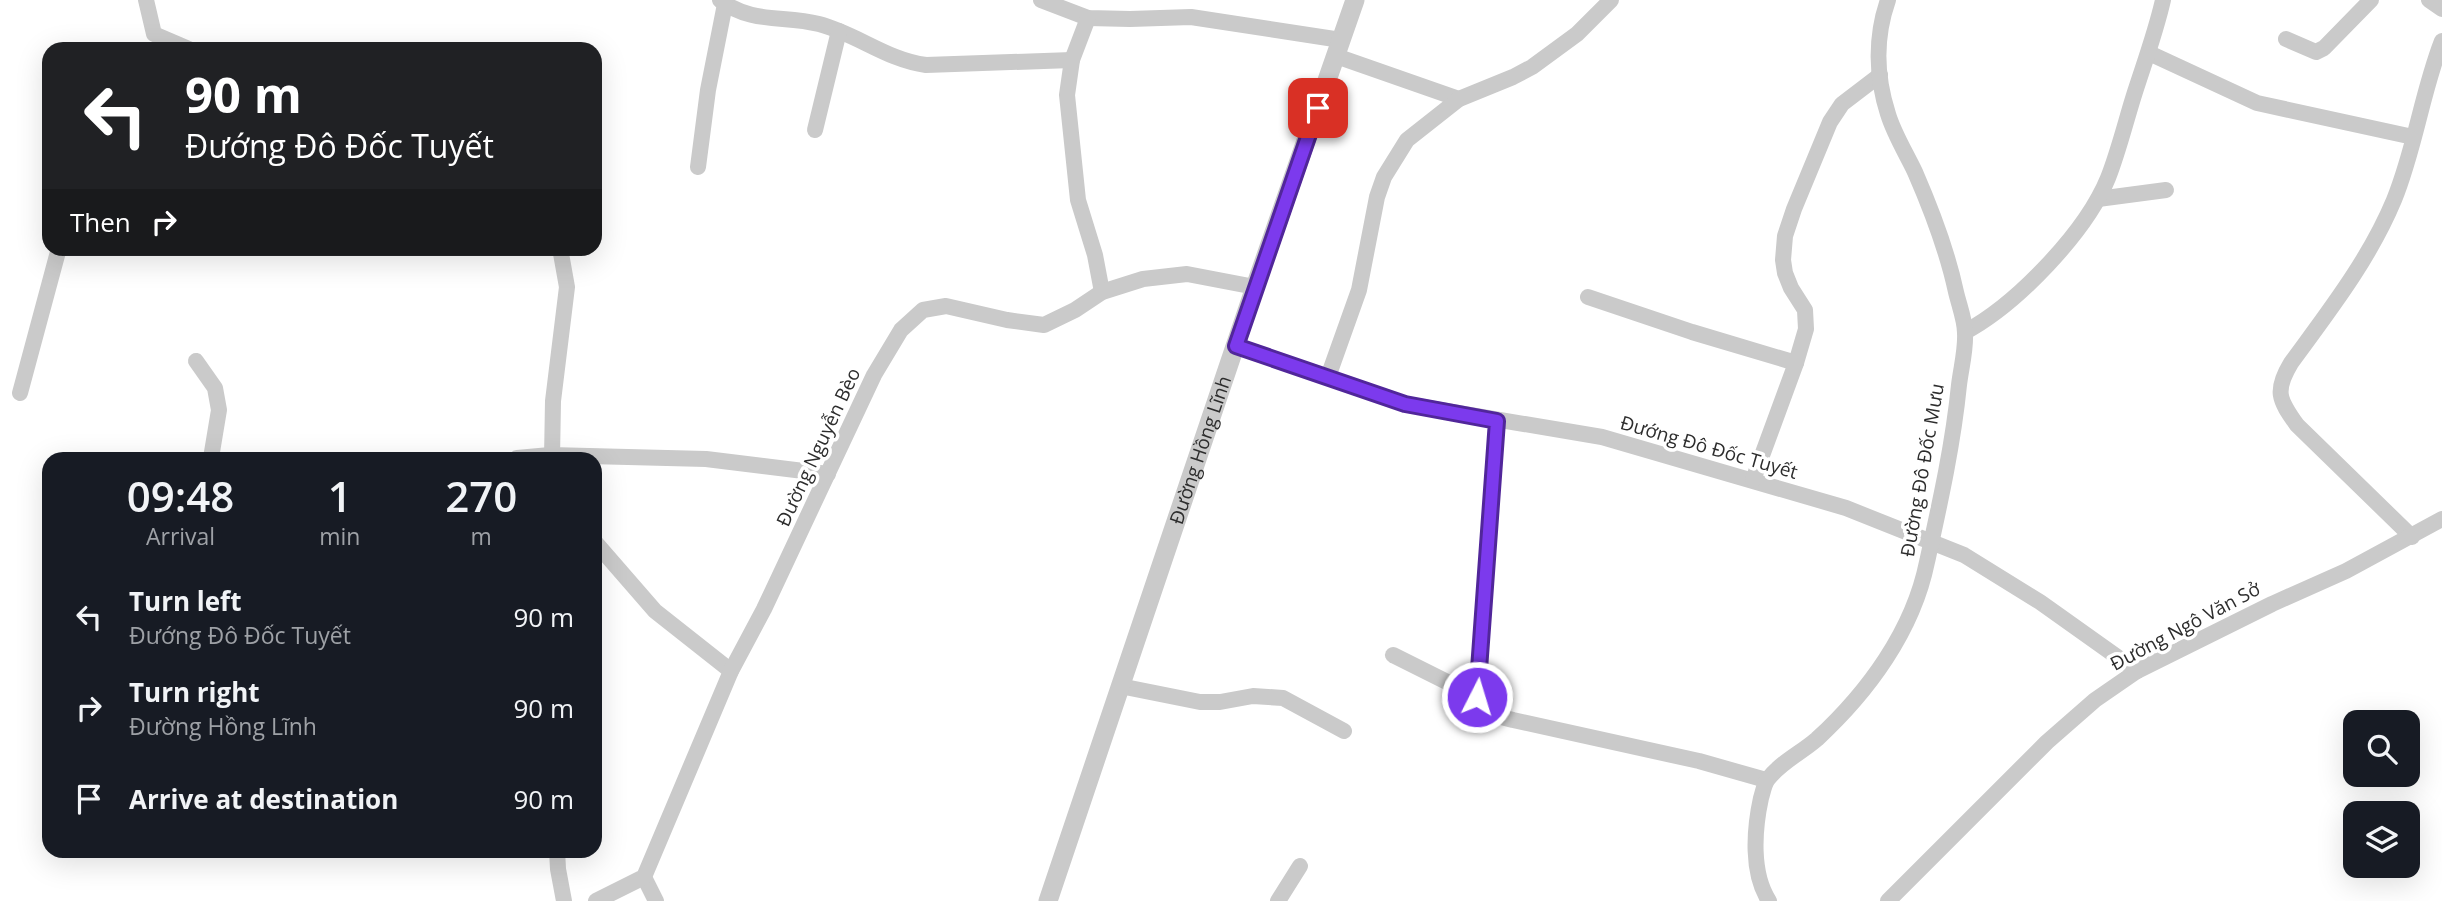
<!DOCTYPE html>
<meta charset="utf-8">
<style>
:root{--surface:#171b24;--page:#20242c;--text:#f1f3f6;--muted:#9ea1a6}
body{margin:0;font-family:"Open Sans",sans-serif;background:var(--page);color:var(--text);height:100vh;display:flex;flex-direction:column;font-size:26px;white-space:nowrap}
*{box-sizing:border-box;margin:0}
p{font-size:23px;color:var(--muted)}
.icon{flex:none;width:38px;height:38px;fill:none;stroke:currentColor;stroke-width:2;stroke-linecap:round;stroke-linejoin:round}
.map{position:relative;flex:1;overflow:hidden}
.sheet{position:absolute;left:42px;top:452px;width:560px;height:406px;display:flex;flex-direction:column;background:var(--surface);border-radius:21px;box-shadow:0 7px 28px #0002}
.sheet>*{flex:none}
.guide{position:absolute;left:42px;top:42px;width:560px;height:214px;border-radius:21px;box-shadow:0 7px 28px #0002;background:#202124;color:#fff;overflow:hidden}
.fabs{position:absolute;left:2343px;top:710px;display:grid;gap:14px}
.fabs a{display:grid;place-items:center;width:77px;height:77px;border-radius:14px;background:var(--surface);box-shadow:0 7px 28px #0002;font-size:35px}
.pin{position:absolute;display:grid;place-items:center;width:60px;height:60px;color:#fff;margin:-30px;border-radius:14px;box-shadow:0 4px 10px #0006}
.me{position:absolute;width:77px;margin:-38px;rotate:5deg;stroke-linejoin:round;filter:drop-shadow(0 0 5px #0008)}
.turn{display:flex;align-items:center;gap:24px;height:147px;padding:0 28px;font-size:32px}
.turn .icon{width:91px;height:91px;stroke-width:2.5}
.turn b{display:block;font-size:49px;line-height:60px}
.then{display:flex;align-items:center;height:66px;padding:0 28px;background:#0003;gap:14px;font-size:26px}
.eta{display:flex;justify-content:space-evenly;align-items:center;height:119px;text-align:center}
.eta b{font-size:42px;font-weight:600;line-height:49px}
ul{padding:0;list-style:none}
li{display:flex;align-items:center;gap:21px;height:91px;padding:0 28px}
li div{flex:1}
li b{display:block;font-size:26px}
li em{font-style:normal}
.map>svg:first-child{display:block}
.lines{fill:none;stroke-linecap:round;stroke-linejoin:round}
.minor{stroke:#cacaca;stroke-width:16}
.tertiary{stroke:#cacaca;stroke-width:19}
.route-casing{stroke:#51269a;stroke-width:18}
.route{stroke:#7c3aed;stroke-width:12}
.labels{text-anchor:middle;stroke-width:7;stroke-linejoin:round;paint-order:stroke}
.street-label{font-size:19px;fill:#2d2d2d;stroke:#fff}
</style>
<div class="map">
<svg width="2442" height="901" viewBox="0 0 2442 901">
<rect width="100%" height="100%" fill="#fff"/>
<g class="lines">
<g class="minor">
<path d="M146 0 154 34 189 49"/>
<path d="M720 0C752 24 783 15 819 24 857 34 887 60 926 65L1072 60"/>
<path d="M1041 0 1088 18 1130 19 1191 17 1341 40"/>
<path d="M2429 0 2442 9"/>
<path d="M1088 18 1072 60 1067 95 1078 200 1095 255 1102 292"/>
<path d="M2286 39 2316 52 2324 48 2371 0"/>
<path d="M2149 53 2257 103 2413 137"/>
<path d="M1336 56 1459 99"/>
<path d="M815 130 839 31"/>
<path d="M698 167 708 90 725 4"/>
<path d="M2098 199 2166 190"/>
<path d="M1588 297 1692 332 1796 363"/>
<path d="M1965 332C2017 304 2086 232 2108 178 2119 150 2126 120 2135 92 2145 61 2156 31 2163 0"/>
<path d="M1236 346 1405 404 1602 437 1846 508 1964 555 2040 602 2137 671"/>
<path d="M196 361 215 388 219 410 211 458"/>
<path d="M1328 377 1359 290 1377 197 1384 177 1407 140 1459 99 1513 77 1532 67 1577 34 1611 0"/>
<path d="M20 393 59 248"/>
<path d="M1497 421 1477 697C1485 715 1495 715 1513 720L1699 761 1766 780"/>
<path d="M517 458 550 455 706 459 828 474"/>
<path d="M552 458 553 401 567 287 560 248"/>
<path d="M1753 480 1796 363 1806 329 1805 310 1791 288 1785 273 1783 260 1785 236 1794 209 1830 122 1842 104 1880 75"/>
<path d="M2412 537 2297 425C2279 400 2274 391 2291 363 2329 311 2369 260 2394 200 2415 149 2422 92 2442 41"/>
<path d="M595 542 655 611 731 671"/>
<path d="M1393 655 1477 697"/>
<path d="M1120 686 1200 702H1220L1253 696 1283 698 1344 731"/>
<path d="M557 850 558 869 564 901"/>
<path d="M644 877 656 901"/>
<path d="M596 901 644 877 731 671 764 609 874 375 901 330 923 310 946 306 1007 320 1044 325 1075 310 1102 292 1143 279 1187 274 1255 287"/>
<path d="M1278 901 1300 866"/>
<path d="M1769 901C1751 873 1754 830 1761 798 1763 792 1764 784 1768 779 1781 762 1801 753 1817 739 1868 692 1913 631 1927 562 1940 503 1953 445 1959 385 1961 368 1966 350 1965 333 1965 320 1959 305 1956 292 1947 250 1932 211 1915 172 1906 153 1894 134 1888 114 1876 77 1875 37 1888 0"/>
<path d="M1888 901 2047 742 2095 700 2137 671 2272 604 2346 571 2442 519"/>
</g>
<path class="tertiary" id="s1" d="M1048 901 1255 287 1355 0"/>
</g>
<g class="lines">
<defs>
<path id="route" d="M1318 108 1236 346 1405 404 1497 421 1477 697"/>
</defs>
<use href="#route" class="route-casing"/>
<use href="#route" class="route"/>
</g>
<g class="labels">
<g class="street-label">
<text transform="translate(818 447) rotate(-65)" y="7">Đường Nguyễn Bèo</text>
<text transform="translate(1709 447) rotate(16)" y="7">Đướng Đô Đốc Tuyết</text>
<text dy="7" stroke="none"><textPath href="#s1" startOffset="476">Đường Hồng Lĩnh</textPath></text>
<text transform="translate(1922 470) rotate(-80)" y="7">Đường Đô Đốc Mưu</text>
<text transform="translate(2185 626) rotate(-28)" y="7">Đường Ngô Văn Sở</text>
</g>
</g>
</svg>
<div class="fabs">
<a><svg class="icon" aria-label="search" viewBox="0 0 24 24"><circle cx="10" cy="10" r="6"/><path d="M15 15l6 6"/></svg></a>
<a><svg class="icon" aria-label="layers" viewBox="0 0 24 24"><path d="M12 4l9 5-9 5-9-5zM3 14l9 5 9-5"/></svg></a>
</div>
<div class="pin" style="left:1318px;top:108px;background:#d93025"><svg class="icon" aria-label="arrive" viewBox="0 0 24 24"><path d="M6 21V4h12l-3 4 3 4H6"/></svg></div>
<svg class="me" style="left:1477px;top:697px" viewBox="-20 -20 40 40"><circle r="17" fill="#7c3aed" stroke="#fff" stroke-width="3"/><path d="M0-11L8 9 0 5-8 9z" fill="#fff"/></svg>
<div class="guide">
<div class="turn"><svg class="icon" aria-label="left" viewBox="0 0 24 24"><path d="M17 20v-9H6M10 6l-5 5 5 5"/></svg><div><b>90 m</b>Đướng Đô Đốc Tuyết</div></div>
<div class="then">Then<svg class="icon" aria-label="right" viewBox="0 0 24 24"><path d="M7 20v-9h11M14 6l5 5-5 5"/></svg></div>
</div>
<section class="sheet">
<div class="eta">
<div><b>09:48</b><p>Arrival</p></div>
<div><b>1</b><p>min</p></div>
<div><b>270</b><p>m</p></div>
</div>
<ul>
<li><svg class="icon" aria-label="left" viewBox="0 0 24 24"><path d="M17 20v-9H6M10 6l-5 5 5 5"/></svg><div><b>Turn left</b><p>Đướng Đô Đốc Tuyết</p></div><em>90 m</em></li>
<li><svg class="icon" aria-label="right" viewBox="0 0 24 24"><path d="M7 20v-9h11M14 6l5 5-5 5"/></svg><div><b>Turn right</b><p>Đường Hồng Lĩnh</p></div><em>90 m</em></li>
<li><svg class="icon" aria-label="arrive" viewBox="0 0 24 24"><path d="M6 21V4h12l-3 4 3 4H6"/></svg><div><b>Arrive at destination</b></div><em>90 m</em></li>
</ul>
</section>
</div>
